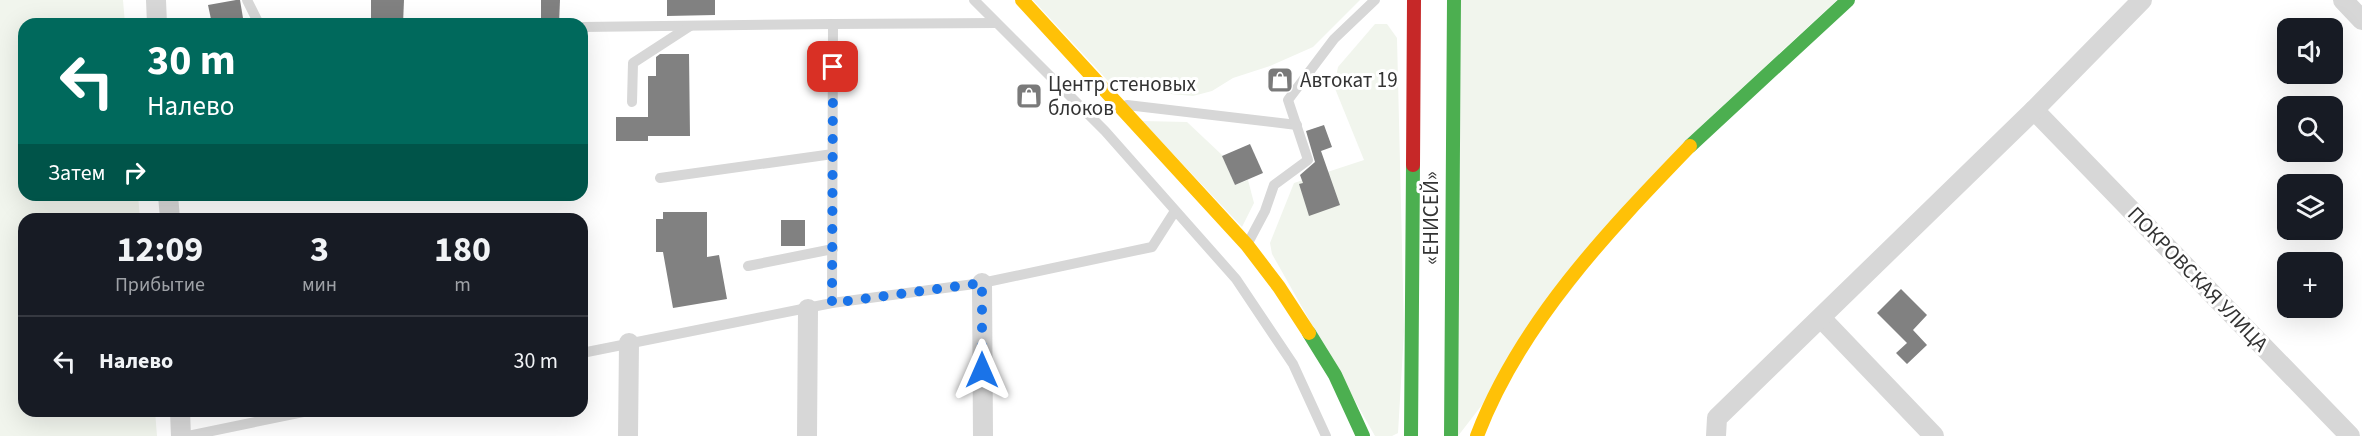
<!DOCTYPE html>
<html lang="ru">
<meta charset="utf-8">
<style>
:root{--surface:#171b24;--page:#242831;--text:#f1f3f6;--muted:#9ea1a6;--line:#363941}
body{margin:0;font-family:"Source Sans 3",sans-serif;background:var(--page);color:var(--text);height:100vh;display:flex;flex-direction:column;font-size:22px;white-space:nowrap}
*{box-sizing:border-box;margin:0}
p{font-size:20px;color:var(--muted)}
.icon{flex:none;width:33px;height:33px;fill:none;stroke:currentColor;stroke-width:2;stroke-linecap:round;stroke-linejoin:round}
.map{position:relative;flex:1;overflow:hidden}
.details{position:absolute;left:18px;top:213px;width:570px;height:204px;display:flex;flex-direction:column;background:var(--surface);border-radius:18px;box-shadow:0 6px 24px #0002}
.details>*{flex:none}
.guide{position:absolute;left:18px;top:18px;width:570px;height:183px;border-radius:18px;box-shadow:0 6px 24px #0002;background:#00695c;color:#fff;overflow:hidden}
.controls{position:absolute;left:2277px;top:18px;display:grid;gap:12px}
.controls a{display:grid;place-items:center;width:66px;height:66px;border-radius:12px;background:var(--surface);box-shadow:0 6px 24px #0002;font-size:30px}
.pin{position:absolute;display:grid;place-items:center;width:51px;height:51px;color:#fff;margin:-26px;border-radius:12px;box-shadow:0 3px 9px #0006}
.me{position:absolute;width:66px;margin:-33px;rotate:0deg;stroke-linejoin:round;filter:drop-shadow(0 0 4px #0008)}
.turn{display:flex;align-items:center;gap:21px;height:126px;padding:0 30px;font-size:27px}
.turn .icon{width:78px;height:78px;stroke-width:2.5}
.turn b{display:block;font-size:42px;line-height:51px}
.then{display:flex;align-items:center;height:57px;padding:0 30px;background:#0003;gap:12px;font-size:22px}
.eta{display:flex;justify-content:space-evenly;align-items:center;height:102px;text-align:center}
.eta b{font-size:36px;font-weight:700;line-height:42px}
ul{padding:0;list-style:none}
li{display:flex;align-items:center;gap:18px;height:90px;padding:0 30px;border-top:2px solid var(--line)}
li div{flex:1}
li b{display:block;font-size:22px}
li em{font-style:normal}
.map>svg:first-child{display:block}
.green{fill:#f1f5ed}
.building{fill:#818181}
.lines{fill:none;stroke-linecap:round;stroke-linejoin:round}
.lane{stroke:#d7d7d7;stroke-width:10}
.street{stroke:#d7d7d7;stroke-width:20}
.fast{stroke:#4caf50;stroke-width:14}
.slow{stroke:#ffc107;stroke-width:14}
.jam{stroke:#c62828;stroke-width:14}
.route{stroke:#1a73e8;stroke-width:10;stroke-dasharray:0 18}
.labels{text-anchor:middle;stroke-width:6;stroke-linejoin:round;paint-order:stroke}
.poi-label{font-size:21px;fill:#333;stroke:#fff;text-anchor:start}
.street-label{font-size:21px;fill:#333;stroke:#fff}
</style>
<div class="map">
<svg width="2362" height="436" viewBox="0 0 2362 436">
<rect width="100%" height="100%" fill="#fff"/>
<g class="green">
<path d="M0 0H123L125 24H24V195H138L140 219H24V411H155L157 436H0Z"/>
<path d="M1033 0H1360L1313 47 1270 66 1233 78 1212 91 1193 96 1127 90 1108 81Z"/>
<path d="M1461 0H1837L1689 137 1458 436Z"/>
<path d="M1375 24H1387L1397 38 1404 331 1398 433 1392 436H1375L1272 254 1270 243 1294 183 1364 160 1334 86 1338 67Z"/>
<path d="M1142 121 1187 122 1222 155 1235 185 1248 180 1254 203 1242 227Z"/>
</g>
<g class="building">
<path d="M236 0H240L244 24H212L208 5Z"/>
<path d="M371 0H404L403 24H371Z"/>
<path d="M541 0H560L559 24H541Z"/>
<path d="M667 0H715V15L667 16Z"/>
<path d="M660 54H689L690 136H648V141H616V117H648V76H656V57Z"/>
<path d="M1324 125 1332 147 1321 151 1340 205 1309 216 1299 184 1303 183 1300 175 1315 162 1306 131Z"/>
<path d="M1250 144 1263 173 1235 185 1222 156Z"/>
<path d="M663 212H707V257L719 255 727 299 673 308 663 252H656V219H663Z"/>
<rect x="781" y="220" width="24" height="26"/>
<path d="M1901 289 1927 315 1913 330 1927 345 1907 364 1896 353 1907 343 1877 313Z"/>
</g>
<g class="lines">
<g class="lane">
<path d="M247 0 259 24"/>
<path d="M974 0 1105 131 1236 279 1293 364 1326 436"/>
<path d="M582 27 833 24"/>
<path d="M632 102 633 63 690 26"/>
<path d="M1127 105 1297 125"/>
<path d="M660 178 833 154"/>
<path d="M1248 243 1265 211 1274 185 1308 160 1288 100 1334 39 1375 0"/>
<path d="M748 266 833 249"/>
<path d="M832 303 833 24 996 23"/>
<path d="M582 353 832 303 982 283 1152 247 1175 211"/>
<path d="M188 436 308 411"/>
</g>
<g class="street">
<path d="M156 0 157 24"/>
<path d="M2343 0 2362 20"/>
<path d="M2034 110 2350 436"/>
<path d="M168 195 170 219"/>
<path d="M982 283 983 436"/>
<path d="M1821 318 1934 436"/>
<path d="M180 411 181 436"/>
<path d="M628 436 629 343"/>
<path d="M807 436 808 309"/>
<path d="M1716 436 1717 418 2034 110 2142 0"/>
</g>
<g class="fast">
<path d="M1690 146 1848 0"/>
<path d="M1309 333 1335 375 1363 436"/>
<path d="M1411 436 1413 165"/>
<path d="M1451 436 1454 0"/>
</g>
<g class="slow">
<path d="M1022 0 1247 245 1279 287 1309 333"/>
<path d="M1477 436C1520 323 1607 232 1690 146"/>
</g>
<path class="jam" d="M1413 165 1414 0"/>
</g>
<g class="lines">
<path class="route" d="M833 67 832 303 982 283V370"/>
</g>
<defs>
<symbol id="shop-square" viewBox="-11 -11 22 22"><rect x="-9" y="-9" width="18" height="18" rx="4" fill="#7a7a7a" stroke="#fff"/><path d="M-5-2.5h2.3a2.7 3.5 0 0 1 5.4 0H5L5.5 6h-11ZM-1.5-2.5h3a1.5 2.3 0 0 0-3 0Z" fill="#fff"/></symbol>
</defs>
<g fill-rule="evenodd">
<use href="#shop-square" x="1265" y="65" width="30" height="30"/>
<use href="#shop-square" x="1014" y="81" width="30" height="30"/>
</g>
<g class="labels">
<g class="poi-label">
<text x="1300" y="87">Автокат 19</text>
<text x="1048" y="91">Центр стеновых<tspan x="1048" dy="24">блоков</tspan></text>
</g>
<g class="street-label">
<text transform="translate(1431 218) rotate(-90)" y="7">«ЕНИСЕЙ»</text>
<text transform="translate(2198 279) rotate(46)" y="7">ПОКРОВСКАЯ УЛИЦА</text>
</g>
</g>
</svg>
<div class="controls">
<a><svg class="icon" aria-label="sound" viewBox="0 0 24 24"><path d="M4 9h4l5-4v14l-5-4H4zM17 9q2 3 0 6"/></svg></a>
<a><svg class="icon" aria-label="search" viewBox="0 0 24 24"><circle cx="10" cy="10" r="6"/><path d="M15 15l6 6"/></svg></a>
<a><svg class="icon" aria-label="layers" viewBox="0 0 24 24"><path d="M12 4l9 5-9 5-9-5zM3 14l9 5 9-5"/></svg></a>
<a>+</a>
</div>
<div class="pin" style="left:833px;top:67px;background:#d93025"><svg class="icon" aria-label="arrive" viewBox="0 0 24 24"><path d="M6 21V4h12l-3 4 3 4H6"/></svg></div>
<svg class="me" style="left:982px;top:370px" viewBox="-20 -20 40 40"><path d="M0-17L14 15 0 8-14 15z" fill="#1a73e8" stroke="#fff" stroke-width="4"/></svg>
<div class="guide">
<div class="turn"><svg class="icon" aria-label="left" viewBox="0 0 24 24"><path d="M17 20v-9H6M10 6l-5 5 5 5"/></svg><div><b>30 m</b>Налево</div></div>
<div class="then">Затем<svg class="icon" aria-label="right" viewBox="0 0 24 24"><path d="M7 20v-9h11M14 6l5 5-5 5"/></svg></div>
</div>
<section class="details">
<div class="eta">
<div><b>12:09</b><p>Прибытие</p></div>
<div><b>3</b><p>мин</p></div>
<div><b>180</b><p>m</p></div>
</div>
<ul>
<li><svg class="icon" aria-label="left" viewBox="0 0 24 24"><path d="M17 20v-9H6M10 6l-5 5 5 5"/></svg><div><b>Налево</b></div><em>30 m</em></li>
</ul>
</section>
</div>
